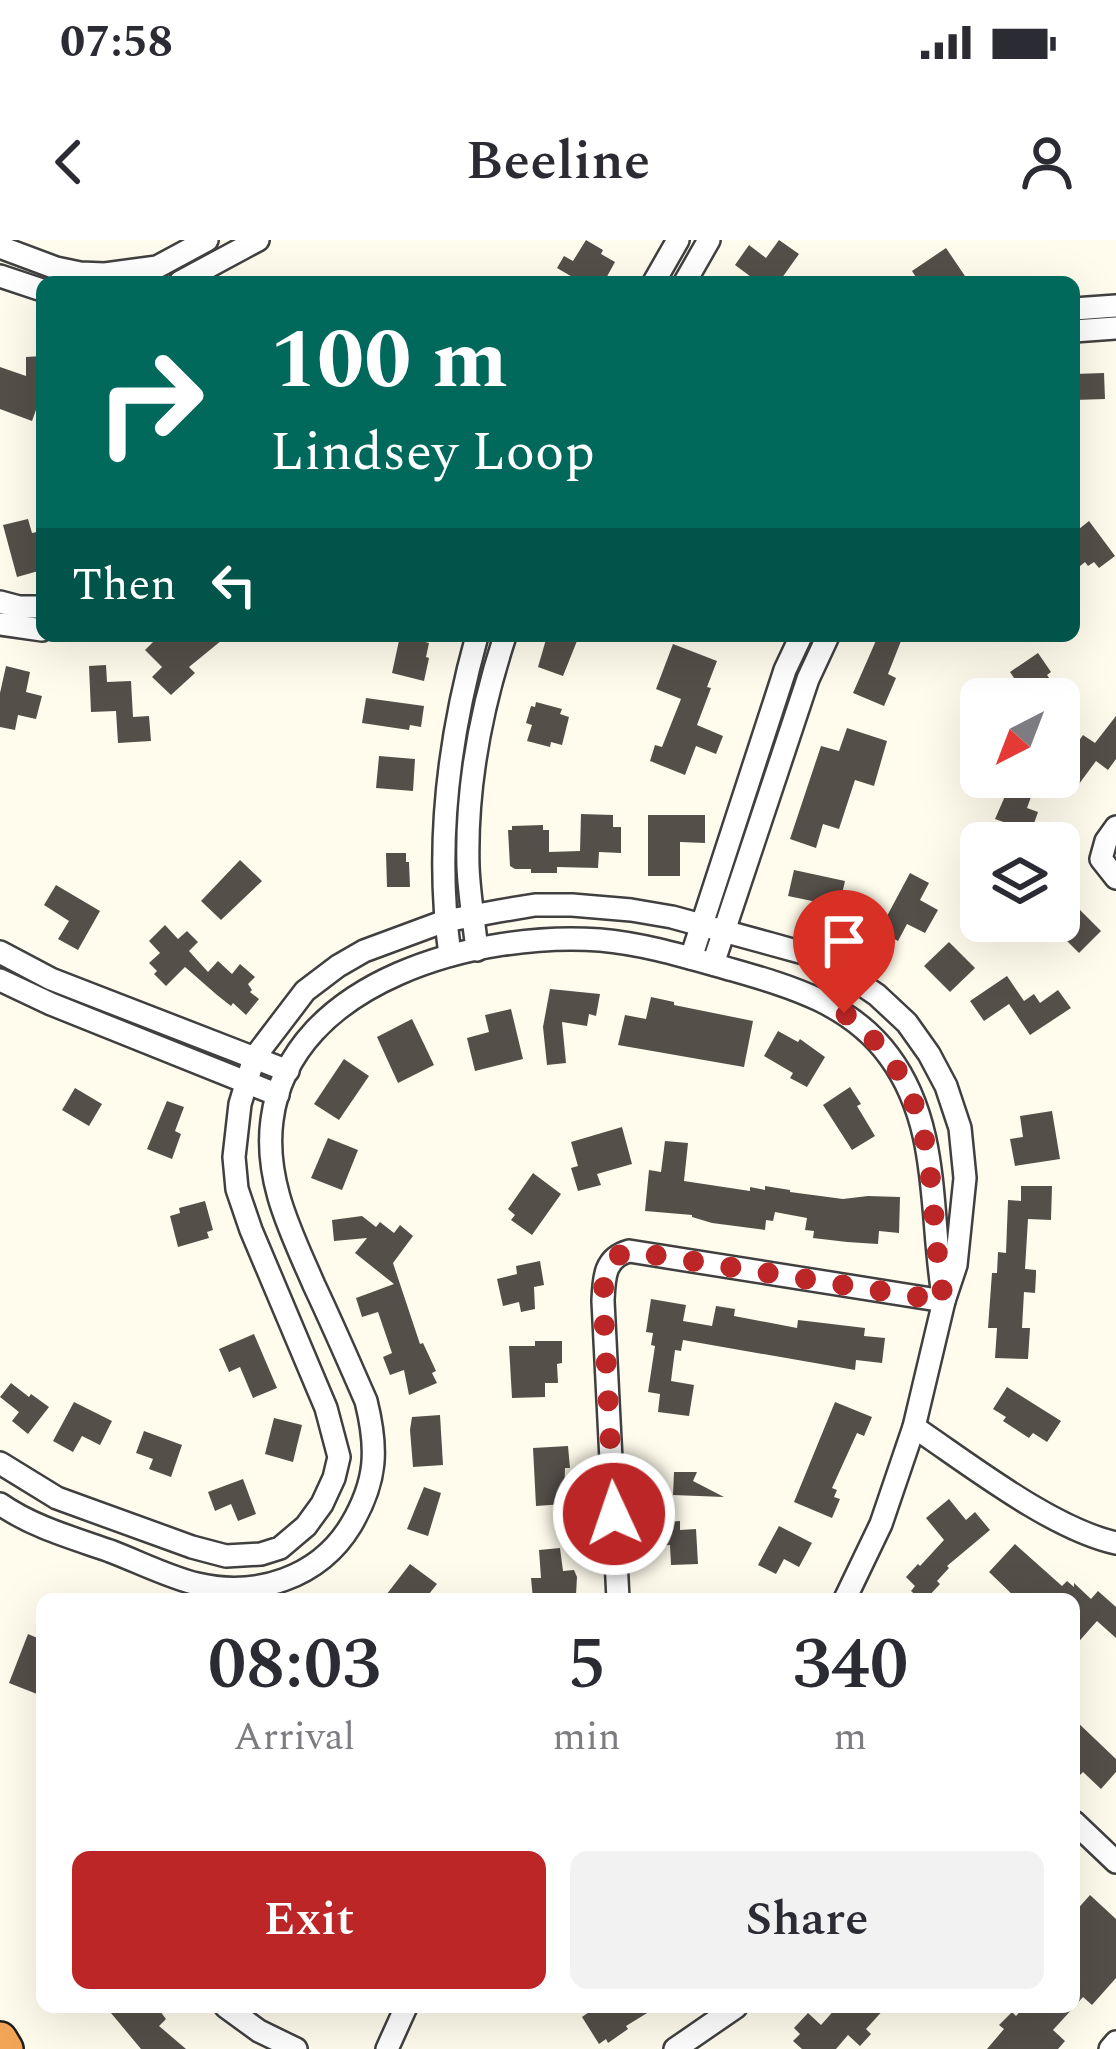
<!DOCTYPE html>
<style>
:root{--surface:#fff;--page:#f2f2f3;--text:#2b2b33;--muted:#7c7c81;--accent:#bc2626}
body{margin:0;font-family:Spectral,serif;background:var(--page);color:var(--text);height:100vh;display:flex;flex-direction:column;font-size:45px;white-space:nowrap}
*{box-sizing:border-box;margin:0}
p{font-size:39px;color:var(--muted)}
.icon{flex:none;width:66px;height:66px;fill:none;stroke:currentColor;stroke-width:2;stroke-linecap:round;stroke-linejoin:round}
.map{position:relative;flex:1;overflow:hidden}
.details{position:absolute;left:36px;top:1353px;width:1044px;height:420px;display:flex;flex-direction:column;background:var(--surface);border-radius:18px;box-shadow:0 12px 48px #0002}
.details>*{flex:none}
.guide{position:absolute;left:36px;top:36px;width:1044px;height:366px;border-radius:18px;box-shadow:0 12px 48px #0002;background:#00695c;color:#fff;overflow:hidden}
.needle{width:78px;rotate:222deg}
.fabs{position:absolute;left:960px;top:438px;display:grid;gap:24px}
.fabs a{display:grid;place-items:center;width:120px;height:120px;border-radius:18px;background:var(--surface);box-shadow:0 12px 48px #0002;font-size:60px}
.pin{position:absolute;display:grid;place-items:center;width:102px;height:102px;color:#fff;margin:-123px -51px;border-radius:50% 50% 50% 0;rotate:-45deg;box-shadow:0 0 12px #0007}
.pin .icon{rotate:45deg}
.me{position:absolute;width:132px;margin:-66px;rotate:357deg;stroke-linejoin:round;filter:drop-shadow(0 0 9px #0008)}
.turn{display:flex;align-items:center;gap:42px;height:252px;padding:0 36px;font-size:54px}
.turn .icon{width:156px;height:156px;stroke-width:2.5}
.turn b{display:block;font-size:84px;line-height:102px}
.then{display:flex;align-items:center;height:114px;padding:0 36px;background:#0003;gap:24px;font-size:45px}
.eta{display:flex;justify-content:space-evenly;align-items:center;height:204px;text-align:center}
.eta b{font-size:72px;font-weight:600;line-height:84px}
.button{display:flex;gap:24px;margin-top:auto;padding:24px 36px}
.button a{flex:1;height:138px;border-radius:18px;background:var(--accent);color:#fff;font-size:48px;font-weight:600;line-height:138px;text-align:center}
.button a+a{background:var(--page);color:var(--text)}
.status{display:flex;justify-content:space-between;align-items:center;height:84px;padding:0 60px;background:var(--surface);direction:ltr}
.status svg{height:33px;fill:currentColor}
header{display:flex;justify-content:space-between;align-items:center;height:156px;padding:0 36px;background:var(--surface);font-size:54px;font-weight:600}
.map>svg:first-child{display:block}
.building{fill:#554f49}
.lines{fill:none;stroke-linecap:round;stroke-linejoin:round}
.minor-casing{stroke:#404040;stroke-width:26}
.highway-casing{stroke:#1e1e1e;stroke-width:38}
.minor{stroke:#fff;stroke-width:21}
.highway{stroke:#f3a557;stroke-width:33}
.route{stroke:#bc2626;stroke-width:21;stroke-dasharray:0 37.8}
</style>
<div class="status"><b>07:58</b><svg viewBox="0 0 49 12"><path d="M0 12V9h3v3zM5 12V6h3v6zM10 12V3h3v9zM15 12V0h3v12zM26 1h20v11H26zM47 4h2v5h-2z"/></svg></div>
<header><svg class="icon" aria-label="back" viewBox="0 0 24 24"><path d="M15 5l-7 7 7 7"/></svg>Beeline<svg class="icon" aria-label="person" viewBox="0 0 24 24"><circle cx="12" cy="8" r="4"/><path d="M4 21q1-7 8-7t8 7"/></svg></header>
<div class="map">
<svg width="1116" height="1809" viewBox="0 0 1116 1809">
<rect width="100%" height="100%" fill="#fffced"/>
<g class="building">
<path d="M586 0 603 10 601 14 615 22 604 42H581L557 28 564 16 573 21Z"/>
<path d="M779 0 799 14 779 42H758L735 25 749 5 766 18Z"/>
<path d="M946 8 969 42H919L912 31Z"/>
<path d="M42 116V153L32 181 0 169V127L26 136V117Z"/>
<path d="M1104 133 1105 159 1074 160V134Z"/>
<path d="M28 279 32 293 42 291V330L17 337 3 285Z"/>
<path d="M1089 281 1115 316 1099 328 1094 322 1088 326 1085 322 1074 331V293Z"/>
<path d="M159 396H227L189 427 195 433 171 455 152 437 162 427 145 410Z"/>
<path d="M400 396 429 403 426 417 429 418 424 441 392 433Z"/>
<path d="M547 396H579L563 436 538 427Z"/>
<path d="M878 396H903L888 434 896 438 884 466 853 453Z"/>
<path d="M673 404 717 421 707 447 711 448 697 485 723 496 716 514 696 506 685 535 650 521 655 505 662 507 681 459 656 449Z"/>
<path d="M1038 413 1051 432 1047 435 1064 459H1028L1010 432Z"/>
<path d="M106 425 107 442 131 441 133 477 149 476 151 501 118 503 116 471 91 472 89 426Z"/>
<path d="M6 426 30 432 26 452 42 456 36 479 18 475 15 490 0 487V453Z"/>
<path d="M366 458 424 466 421 487 410 485 409 490 362 483Z"/>
<path d="M536 462 562 469 560 474 569 477 562 505 551 502 550 507 527 501 532 485 526 483 531 466 535 467Z"/>
<path d="M1116 476V519L1108 530 1096 521 1079 544 1059 529 1083 495 1095 503Z"/>
<path d="M847 488 887 501 874 546 855 540 839 589 823 584 816 608 790 599 821 506 839 511Z"/>
<path d="M379 516 415 519 413 551 376 548Z"/>
<path d="M1013 538 1035 546 1027 568 1038 572 1031 592 995 579Z"/>
<path d="M581 574 613 575V587H621V613L599 612 598 628 557 627V633H531V629H515L510 626 508 590H512V586L543 585V590H549V612L580 611Z"/>
<path d="M648 575H705V603L680 602V636H648Z"/>
<path d="M386 613H406V622H409L410 647H387Z"/>
<path d="M240 620 262 641 221 680 201 661Z"/>
<path d="M794 630 845 641 835 685 813 680 817 662 788 656Z"/>
<path d="M910 633 929 643 920 660 938 670 925 693 907 684 898 701 879 691Z"/>
<path d="M56 645 100 671 78 710 58 699 69 681 44 665Z"/>
<path d="M1071 661 1101 691 1079 713 1049 683 1059 681V673Z"/>
<path d="M165 685 178 699 187 691 198 702 189 711 208 732 218 721 232 734 240 724 255 737 248 744 252 750 250 752 259 759 246 775 233 763 231 766 217 755 185 727 166 746 154 734 157 731 149 723 160 713 149 701Z"/>
<path d="M949 702 975 728 950 752 924 726Z"/>
<path d="M1007 736 1024 761 1034 754 1040 763 1058 750 1071 768 1030 795 1009 764 984 781 970 761Z"/>
<path d="M550 749 600 754 596 776 589 774 587 786 562 782 566 823 547 825 543 787Z"/>
<path d="M651 757 674 762V765L753 781 744 827 618 805 625 775 646 779Z"/>
<path d="M511 769 523 819 475 831 467 798 489 792 485 775Z"/>
<path d="M412 779 434 825 398 843 377 797Z"/>
<path d="M778 791 798 802 800 799 825 817 807 847 790 838 793 833 764 816Z"/>
<path d="M344 819 369 836 339 880 314 864Z"/>
<path d="M850 847 861 864 857 866 875 896 852 910 823 865Z"/>
<path d="M75 848 102 864 89 886 62 870Z"/>
<path d="M167 861 184 867 175 891 181 894 172 919 147 909Z"/>
<path d="M1052 871 1060 919 1015 926 1010 899 1023 897 1020 876Z"/>
<path d="M622 887 632 924 597 934 601 945 578 951 571 928 578 926 571 902Z"/>
<path d="M328 898 358 910 342 950 311 938Z"/>
<path d="M665 901 688 903 684 941 750 951V947L765 950V946L790 950V952L843 959 868 956 900 957 899 993 879 991 878 1004 847 1002 813 998 814 991 805 990 807 978 775 972 773 981 766 980 765 990 712 983 692 977V975L645 971 649 930 661 932Z"/>
<path d="M533 933 561 954 532 995 511 980 515 975 508 969Z"/>
<path d="M1021 946H1052L1051 980 1028 979 1025 1029 1036 1030V1035L1035 1053 1024 1052 1022 1088H1030L1028 1119 995 1118 997 1088H988L992 1033H997L998 1012 1006 1013 1008 960 1021 961Z"/>
<path d="M205 961 213 990 207 992 209 998 178 1007 170 976 180 973 179 968Z"/>
<path d="M362 976 376 987 380 982 394 993 400 985 413 996 393 1023 420 1104 423 1103 436 1131 432 1133 437 1143 409 1155 404 1130 390 1135 383 1117 392 1113 378 1072 362 1077 356 1058 394 1044 355 1013 367 998 334 1001 332 980Z"/>
<path d="M540 1021 544 1045 534 1047 535 1069 521 1072 519 1062 503 1066 497 1039 517 1034 516 1026Z"/>
<path d="M651 1059 686 1065 683 1081 712 1086 716 1066 735 1069 734 1076 797 1088 798 1080 865 1088 864 1096 885 1098 882 1123 856 1120 855 1130 683 1100 681 1111 675 1110 671 1141 694 1145 689 1176 658 1172 660 1154 648 1152 655 1106 651 1105 653 1093 646 1092Z"/>
<path d="M254 1094 277 1148 253 1158 240 1127 229 1132 219 1109Z"/>
<path d="M535 1101H562V1123L557 1124 558 1143H545V1157L512 1158 509 1106H535Z"/>
<path d="M11 1143 29 1157 31 1154 49 1167 28 1194 12 1181 19 1172 0 1157Z"/>
<path d="M1007 1147 1061 1181 1047 1202 1033 1193 1029 1198 1003 1181 1006 1177 993 1169Z"/>
<path d="M74 1162 112 1181 100 1205 82 1196 73 1212 53 1201Z"/>
<path d="M835 1162 872 1177 864 1196 857 1193 832 1248 837 1250 834 1257 840 1259 832 1278 794 1262Z"/>
<path d="M440 1175 443 1225 413 1227 410 1190 412 1177Z"/>
<path d="M274 1178 302 1185 293 1222 265 1214Z"/>
<path d="M144 1191 182 1205 171 1237 149 1229 153 1219 136 1213Z"/>
<path d="M568 1206 570 1228H565L564 1264 536 1266 533 1208Z"/>
<path d="M674 1232H697L693 1241 724 1257 673 1255Z"/>
<path d="M243 1239 256 1274 238 1281 231 1264 215 1271 208 1252Z"/>
<path d="M424 1247 441 1253 428 1296 407 1289Z"/>
<path d="M949 1259 966 1280 975 1272 990 1290 947 1326 949 1328 937 1341 940 1344 926 1359H920L911 1351 915 1346 906 1337 918 1324 920 1326 944 1300 926 1278Z"/>
<path d="M680 1281V1290L696 1289 698 1324 671 1325 670 1305 658 1306 657 1283Z"/>
<path d="M779 1286 812 1303 799 1327 784 1319 776 1334 758 1325Z"/>
<path d="M1015 1304 1062 1346 1067 1341 1074 1347V1343L1091 1359 1098 1351 1116 1367V1398L1097 1381 1074 1407V1359H1017L989 1332Z"/>
<path d="M560 1308 563 1331 574 1330 577 1337 576 1355 571 1356V1359H533L531 1338H541L539 1310Z"/>
<path d="M410 1324 437 1344 425 1359H383Z"/>
<path d="M28 1394 42 1400V1456L9 1443Z"/>
<path d="M1074 1479 1116 1519V1532L1101 1549 1083 1532 1074 1541Z"/>
<path d="M1090 1655 1116 1679V1738L1092 1765 1083 1757 1074 1767V1673Z"/>
<path d="M106 1767H157L166 1779 159 1786 186 1809H141Z"/>
<path d="M596 1767H657L626 1786 628 1789 608 1803 606 1799 599 1804 582 1777Z"/>
<path d="M837 1767H886L866 1789 871 1794 860 1806 848 1795 836 1809H802L793 1801 800 1794 794 1788 808 1773 821 1785Z"/>
<path d="M1024 1767H1074L1053 1790 1065 1801 1058 1809H987L1004 1789 999 1785 1012 1772 1016 1776Z"/>
</g>
<g class="lines">
<defs>
<g id="minor">
<path d="M0 7 56 28 80 33 105 34 157 27 207 0"/>
<path d="M0 36 42 50"/>
<path d="M180 42 258 0"/>
<path d="M654 42 678 0"/>
<path d="M685 42 709 0"/>
<path d="M1074 69 1116 66"/>
<path d="M1074 91 1116 88"/>
<path d="M0 362 19 367H42"/>
<path d="M0 384 42 390"/>
<path d="M1116 587 1106 601 1101 619 1116 638"/>
<path d="M477 710C474 682 469 654 468 626 466 549 481 469 505 396"/>
<path d="M0 712 51 739 288 831"/>
<path d="M450 715C435 607 448 500 477 396"/>
<path d="M691 718 785 430 801 396"/>
<path d="M713 724 808 439 828 396"/>
<path d="M0 740 51 764 278 855"/>
<path d="M914 1187C969 1224 1052 1289 1116 1303"/>
<path d="M0 1223 57 1258 192 1307 226 1316 261 1314 280 1308 306 1286 322 1264 334 1238 339 1217 326 1168 251 990 237 949 234 917 240 864 254 818 305 751 338 726 364 711 445 681 499 671 535 665H572L631 670 672 677 771 704 807 714 839 729 877 755 907 783 929 814 946 846 960 888 965 938 956 1025 944 1061 914 1187 881 1284 845 1359"/>
<path d="M0 1264C33 1287 73 1298 110 1311 139 1322 168 1337 197 1344 256 1358 319 1338 351 1285 377 1241 378 1209 366 1161 349 1122 332 1083 314 1045 291 992 264 940 272 880 290 739 482 691 600 700 646 704 690 718 733 730 792 747 851 764 889 816 942 887 929 979 944 1061L629 1011C604 1018 604 1038 603 1061L618 1359"/>
<path d="M1074 1582 1116 1622"/>
<path d="M226 1767 259 1791 296 1809"/>
<path d="M387 1809 406 1767"/>
<path d="M675 1809 736 1767"/>
<path d="M1110 1809 1116 1802"/>
</g>
<path id="highway" d="M0 1799 6 1809"/>
</defs>
<use href="#minor" class="minor-casing"/>
<use href="#highway" class="highway-casing"/>
<use href="#minor" class="minor"/>
<use href="#highway" class="highway"/>
</g>
<g class="lines">
<path class="route" d="M614 1274 603 1061C604 1038 604 1018 629 1011L944 1061C923 946 949 855 844 773"/>
</g>
</svg>
<div class="fabs">
<a><svg class="needle" viewBox="-14 -14 28 28"><path d="M0-13l5 13h-10z" fill="#e53935"/><path d="M0 13l5-13h-10z" fill="#7c7c81"/></svg></a>
<a><svg class="icon" aria-label="layers" viewBox="0 0 24 24"><path d="M12 4l9 5-9 5-9-5zM3 14l9 5 9-5"/></svg></a>
</div>
<div class="pin" style="left:844px;top:773px;background:#d93025"><svg class="icon" aria-label="arrive" viewBox="0 0 24 24"><path d="M6 21V4h12l-3 4 3 4H6"/></svg></div>
<svg class="me" style="left:614px;top:1274px" viewBox="-20 -20 40 40"><circle r="17" fill="#bc2626" stroke="#fff" stroke-width="3"/><path d="M0-11L8 9 0 5-8 9z" fill="#fff"/></svg>
<div class="guide">
<div class="turn"><svg class="icon" aria-label="right" viewBox="0 0 24 24"><path d="M7 20v-9h11M14 6l5 5-5 5"/></svg><div><b>100 m</b>Lindsey Loop</div></div>
<div class="then">Then<svg class="icon" aria-label="left" viewBox="0 0 24 24"><path d="M17 20v-9H6M10 6l-5 5 5 5"/></svg></div>
</div>
<section class="details">
<div class="eta">
<div><b>08:03</b><p>Arrival</p></div>
<div><b>5</b><p>min</p></div>
<div><b>340</b><p>m</p></div>
</div>
<div class="button"><a>Exit</a><a>Share</a></div>
</section>
</div>
